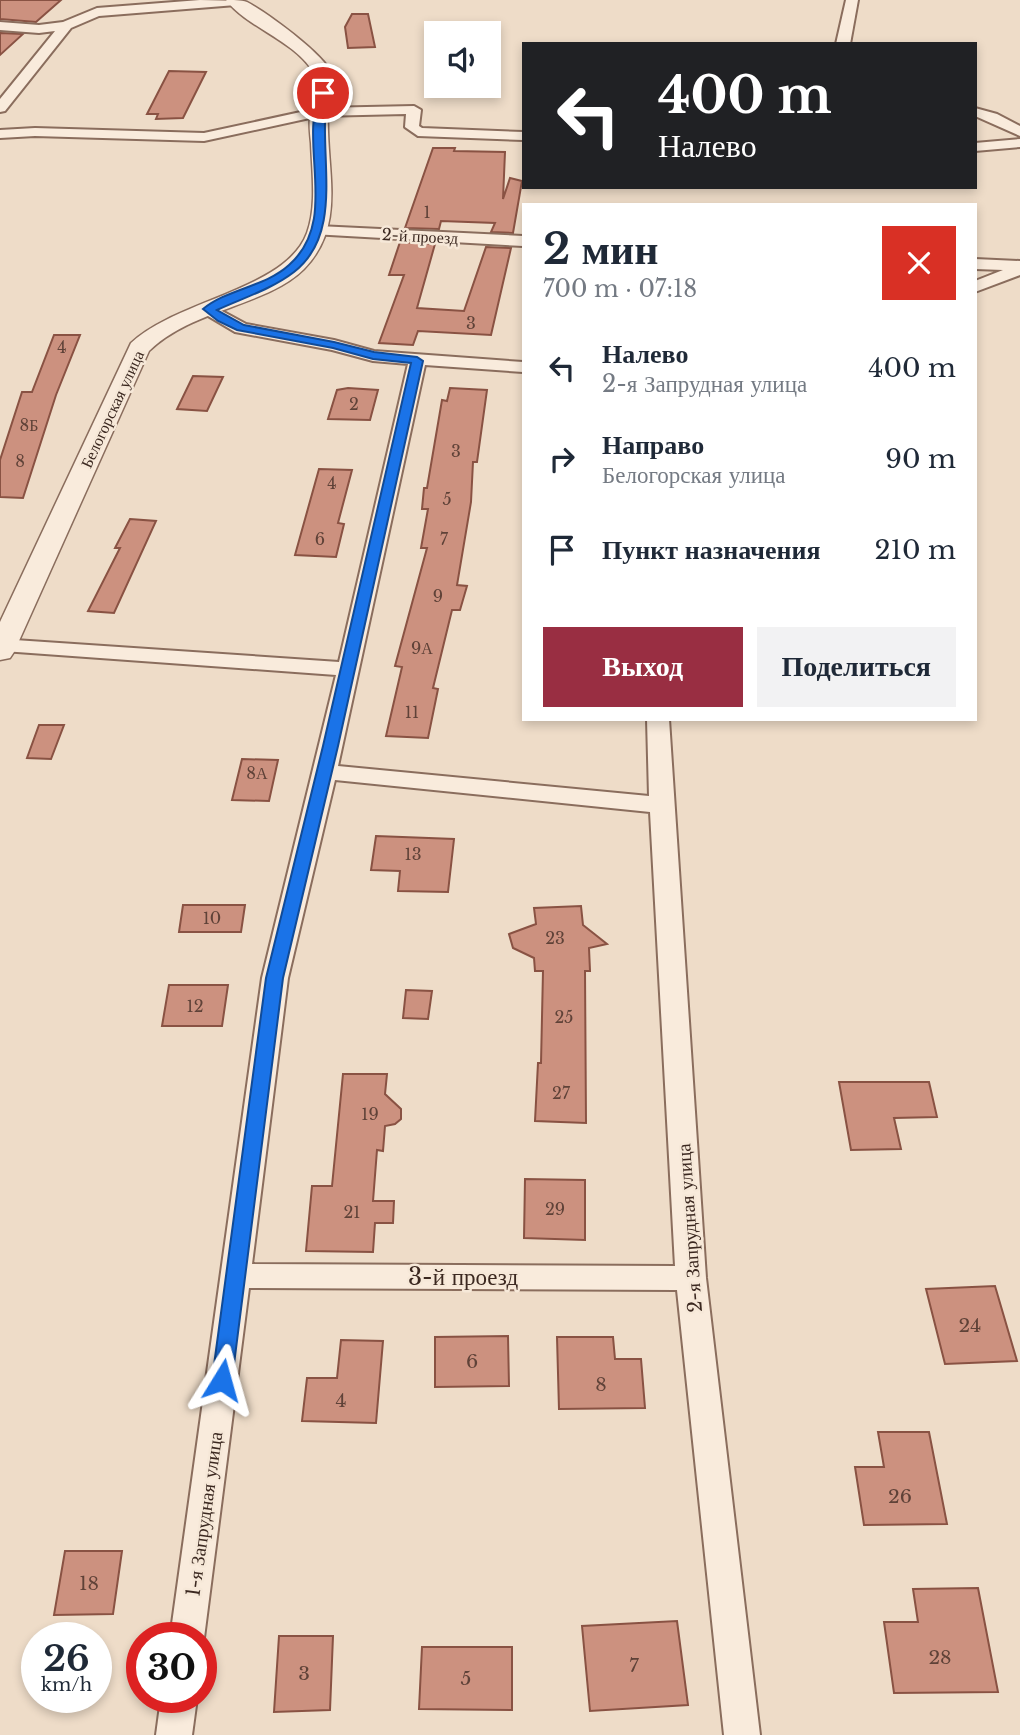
<!DOCTYPE html>
<html lang="ru">
<meta charset="utf-8">
<style>
:root{--surface:#fff;--page:#f2f2f3;--text:#1f2937;--muted:#747a83;--accent:#992e42}
body{margin:0;font-family:"Libre Baskerville",serif;background:var(--page);color:var(--text);height:100vh;display:flex;flex-direction:column;font-size:26px;white-space:nowrap}
*{box-sizing:border-box;margin:0}
p{font-size:23px;color:var(--muted)}
.icon{flex:none;width:38px;height:38px;fill:none;stroke:currentColor;stroke-width:2;stroke-linecap:round;stroke-linejoin:round}
.map{position:relative;flex:1;overflow:hidden}
.details{position:absolute;left:522px;top:203px;width:455px;height:518px;display:flex;flex-direction:column;background:var(--surface);border-radius:0px;box-shadow:0 4px 10px #0003}
.details>*{flex:none}
.banner{position:absolute;left:522px;top:42px;width:455px;height:147px;border-radius:0px;box-shadow:0 4px 10px #0003;background:#202124;color:#fff;overflow:hidden}
.fabs{position:absolute;left:424px;top:21px;display:grid;gap:14px}
.fabs a{display:grid;place-items:center;width:77px;height:77px;border-radius:0px;background:var(--surface);box-shadow:0 4px 10px #0003;font-size:35px}
.speed{position:absolute;left:21px;top:1622px;display:flex;gap:14px;font-size:35px;font-weight:700;text-align:center}
.speed>*{display:grid;place-content:center;width:91px;height:91px;border-radius:50%;background:var(--surface);box-shadow:0 4px 10px #0003;line-height:1}
.speed small{font-size:18px;font-weight:400}
.speed .limit{border:10px solid #d22;background:#fff;color:#111}
.pin{position:absolute;display:grid;place-items:center;width:60px;height:60px;color:#fff;margin:-30px;border:4px solid #fff;border-radius:50%;box-shadow:0 2px 7px #0007}
.me{position:absolute;width:77px;margin:-38px;rotate:8deg;stroke-linejoin:round;filter:drop-shadow(0 0 5px #0008)}
.turn{display:flex;align-items:center;gap:24px;height:147px;padding:0 21px;font-size:32px}
.turn .icon{width:91px;height:91px;stroke-width:2.5}
.turn b{display:block;font-size:49px;line-height:60px}
.round{display:grid;place-items:center;flex:none;width:74px;height:74px;border-radius:0px;background:var(--page)}
.overview{display:flex;align-items:center;justify-content:space-between;height:119px;padding:0 21px}
h1{font-size:42px;font-weight:800;line-height:52px}
.primary-button{display:flex;gap:14px;margin-top:auto;padding:14px 21px}
.primary-button a{flex:1;height:80px;border-radius:0px;background:var(--accent);color:#fff;font-size:28px;font-weight:800;line-height:80px;text-align:center}
.primary-button a+a{background:var(--page);color:var(--text)}
ul{padding:0;list-style:none}
li{display:flex;align-items:center;gap:21px;height:91px;padding:0 21px}
li div{flex:1}
li b{display:block;font-size:26px}
li em{font-style:normal}
.map>svg:first-child{display:block}
.building{fill:#cc917f;stroke:#895243;stroke-width:2}
.lines{fill:none;stroke-linecap:round;stroke-linejoin:round}
.minor-casing{stroke:#8a6d5d;stroke-width:4}
.tertiary-casing{stroke:#8a6d5d;stroke-width:3}
.minor{fill:#f9ebdc;fill-rule:evenodd}
.tertiary{fill:#f9ebdc;fill-rule:evenodd}
.route{fill:#1a73e8;stroke:#114b97;stroke-width:2}
.labels{text-anchor:middle;stroke-width:5;stroke-linejoin:round;paint-order:stroke}
.number-label{font-size:16px;fill:#5f4238}
.far-street-label{font-size:16px;fill:#3b2820;stroke:#f6e8d8}
.street-label{font-size:19px;fill:#3b2820;stroke:#f6e8d8}
.near-number-label{font-size:19px;fill:#5f4238}
.near-street-label{font-size:23px;fill:#3b2820;stroke:#f6e8d8}
</style>
<div class="map">
<svg width="1020" height="1735" viewBox="0 0 1020 1735">
<rect width="100%" height="100%" fill="#eedcc8"/>
<g class="building">
<path d="M0 0H61L36 22 0 19Z"/>
<path d="M352 14H368L375 47 348 48 345 27Z"/>
<path d="M0 33 23 34 0 55Z"/>
<path d="M169 71 206 72 183 118 156 119 158 114H147Z"/>
<path d="M433 148H455L454 151 505 152 503 199 510 178 522 181 513 233 491 232 495 223 441 221 439 229 405 228Z"/>
<path d="M400 242 435 244 417 308 464 311 486 247 511 248 491 335 418 331 413 345 379 343 404 275H389Z"/>
<path d="M54 335H80L56 395 23 498 0 497V460L22 392H32Z"/>
<path d="M193 376 223 377 207 411 177 409Z"/>
<path d="M348 388 378 390 370 420 328 419 337 390Z"/>
<path d="M450 388 487 390 477 462H473L471 502 457 585 467 586 460 610H452L433 688 438 689 428 738 386 736 402 667 395 666 427 548H421L428 509H422L424 488H427L442 400 447 401Z"/>
<path d="M319 469 352 470 338 523 344 524 336 557 295 555Z"/>
<path d="M130 519 156 521 114 613 88 611 120 548H115Z"/>
<path d="M39 725H64L51 759 27 758Z"/>
<path d="M242 759 278 760 269 801 232 800Z"/>
<path d="M376 836 454 839 448 892 398 891 400 871 371 870Z"/>
<path d="M183 905H245L241 932H179Z"/>
<path d="M581 906 583 925 607 944 589 948 590 971H585L586 1123 535 1121 538 1063H541L543 971H535L534 958 513 948 509 934 536 924 534 908Z"/>
<path d="M169 985H228L222 1026H162Z"/>
<path d="M406 990 432 991 428 1019 403 1018Z"/>
<path d="M343 1074H387L385 1094 401 1109V1119L395 1124 385 1126 383 1151 377 1150 373 1201H394L393 1223H375L373 1252 306 1251 312 1186H332Z"/>
<path d="M839 1082H929L937 1117 894 1118 901 1149 851 1150Z"/>
<path d="M525 1179 585 1180V1240L524 1238Z"/>
<path d="M995 1286 1017 1361 945 1364 926 1289Z"/>
<path d="M508 1336 509 1386 435 1387V1337Z"/>
<path d="M557 1337H613L615 1359H641L645 1408 559 1409Z"/>
<path d="M341 1340 383 1341 376 1423 302 1421 307 1378H337Z"/>
<path d="M878 1432H929L947 1524 864 1525 855 1467H884Z"/>
<path d="M65 1551H122L113 1614 54 1615Z"/>
<path d="M978 1588 998 1692 894 1693 884 1622H918L913 1589Z"/>
<path d="M677 1621 688 1705 590 1711 582 1626Z"/>
<path d="M279 1636H333L330 1710 274 1712Z"/>
<path d="M422 1647H512V1710L419 1709Z"/>
</g>
<g class="lines">
<defs>
<g id="minor">
<path d="M200 0 242 1 236 5 99 16 71 28 5 111 0 112V99L55 31 39 33 0 30V22L39 25 63 22 97 8Z"/>
<path d="M846 0H858L850 44H836Z"/>
<path d="M414 106 421 110 419 126 422 128 523 132V140L418 136 405 127 406 114 319 116 204 141 35 136 0 138V130L35 128 204 133 319 108Z"/>
<path d="M975 108 997 114 1020 126V136L975 116Z"/>
<path d="M1020 139V147L975 151V143Z"/>
<path d="M318 226 523 236V246L312 234 310 231Z"/>
<path d="M975 259 1020 261V275L975 292V281L1003 270 975 269Z"/>
<path d="M209 304 246 324 334 340 374 351 523 362V372L425 365 338 766 649 796 647 719H669L706 1278 760 1735H724L677 1290 249 1288 204 1638 201 1645V1638H170L262 978 336 675 3 651H0V639L339 662 408 364 373 361 332 350 235 332 203 313 201 309ZM335 780 650 812 675 1266 252 1264 288 978Z"/>
<path d="M161 1698H197L192 1735H156Z"/>
</g>
<path id="tertiary" d="M226 0C232 0 241 0 247 2 266 12 324 54 332 74 337 88 329 102 328 116 326 170 347 225 304 269 267 306 192 309 149 351L14 652 10 658 0 660V622L131 343C178 299 286 290 307 233 317 206 312 172 311 143 310 134 309 125 310 117 311 102 321 84 312 70 291 39 248 28 226 0Z"/>
</defs>
<use href="#minor" class="minor-casing"/>
<use href="#tertiary" class="tertiary-casing"/>
<use href="#minor" class="minor"/>
<use href="#tertiary" class="tertiary"/>
</g>
<path class="route" d="M320 91 328 93C316 150 347 231 294 272 272 289 243 298 217 310L244 325 334 342 374 352 417 357 423 361 338 746 283 978 232 1380 229 1386 222 1388 214 1386 212 1380 266 978 323 746 411 363 373 359 333 348 237 330 218 321 203 309C227 289 265 287 289 265 340 220 298 146 320 91Z"/>
<g class="labels">
<g class="number-label">
<text x="427" y="218">1</text>
<text x="471" y="329">3</text>
<text x="62" y="353">4</text>
<text x="354" y="410">2</text>
<text x="29" y="431">8Б</text>
<text x="456" y="457">3</text>
<text x="20" y="467">8</text>
<text x="332" y="489">4</text>
<text x="447" y="505">5</text>
<text x="320" y="545">6</text>
<text x="444" y="545">7</text>
<text x="438" y="602">9</text>
<text x="422" y="654">9А</text>
<text x="412" y="718">11</text>
<text x="257" y="779">8А</text>
<text x="413" y="860">13</text>
<text x="212" y="924">10</text>
<text x="555" y="944">23</text>
<text x="195" y="1012">12</text>
<text x="564" y="1023">25</text>
<text x="561" y="1099">27</text>
<text x="370" y="1120">19</text>
<text x="555" y="1215">29</text>
<text x="352" y="1218">21</text>
</g>
<g class="far-street-label">
<text transform="translate(420 236) rotate(3)" y="6">2-й проезд</text>
<text transform="translate(112 409) rotate(-65)" y="6">Белогорская улица</text>
</g>
<g class="street-label">
<text transform="translate(689 1228) rotate(-94)" y="7">2-я Запрудная улица</text>
<text transform="translate(204 1514) rotate(-82)" y="7">1-я Запрудная улица</text>
</g>
<g class="near-number-label">
<text x="970" y="1332">24</text>
<text x="472" y="1368">6</text>
<text x="601" y="1391">8</text>
<text x="341" y="1407">4</text>
<text x="900" y="1503">26</text>
<text x="89" y="1590">18</text>
<text x="940" y="1664">28</text>
<text x="634" y="1672">7</text>
<text x="304" y="1680">3</text>
<text x="466" y="1685">5</text>
</g>
<g class="near-street-label">
<text x="463" y="1285">3-й проезд</text>
</g>
</g>
</svg>
<div class="fabs">
<a><svg class="icon" aria-label="sound" viewBox="0 0 24 24"><path d="M4 9h4l5-4v14l-5-4H4zM17 9q2 3 0 6"/></svg></a>
</div>
<div class="speed"><div>26<small>km/h</small></div><div class="limit">30</div></div>
<div class="pin" style="left:323px;top:93px;background:#d93025"><svg class="icon" aria-label="arrive" viewBox="0 0 24 24"><path d="M6 21V4h12l-3 4 3 4H6"/></svg></div>
<svg class="me" style="left:222px;top:1380px" viewBox="-20 -20 40 40"><path d="M0-17L14 15 0 8-14 15z" fill="#1a73e8" stroke="#fff" stroke-width="4"/></svg>
<div class="banner">
<div class="turn"><svg class="icon" aria-label="left" viewBox="0 0 24 24"><path d="M17 20v-9H6M10 6l-5 5 5 5"/></svg><div><b>400 m</b>Налево</div></div>
</div>
<section class="details">
<div class="overview"><div><h1>2 мин</h1><p>700 m · 07:18</p></div><a class="round" style="background:#d93025;color:#fff"><svg class="icon" aria-label="close" viewBox="0 0 24 24"><path d="M6 6l12 12M18 6L6 18"/></svg></a></div>
<ul>
<li><svg class="icon" aria-label="left" viewBox="0 0 24 24"><path d="M17 20v-9H6M10 6l-5 5 5 5"/></svg><div><b>Налево</b><p>2-я Запрудная улица</p></div><em>400 m</em></li>
<li><svg class="icon" aria-label="right" viewBox="0 0 24 24"><path d="M7 20v-9h11M14 6l5 5-5 5"/></svg><div><b>Направо</b><p>Белогорская улица</p></div><em>90 m</em></li>
<li><svg class="icon" aria-label="arrive" viewBox="0 0 24 24"><path d="M6 21V4h12l-3 4 3 4H6"/></svg><div><b>Пункт назначения</b></div><em>210 m</em></li>
</ul>
<div class="primary-button"><a>Выход</a><a>Поделиться</a></div>
</section>
</div>
